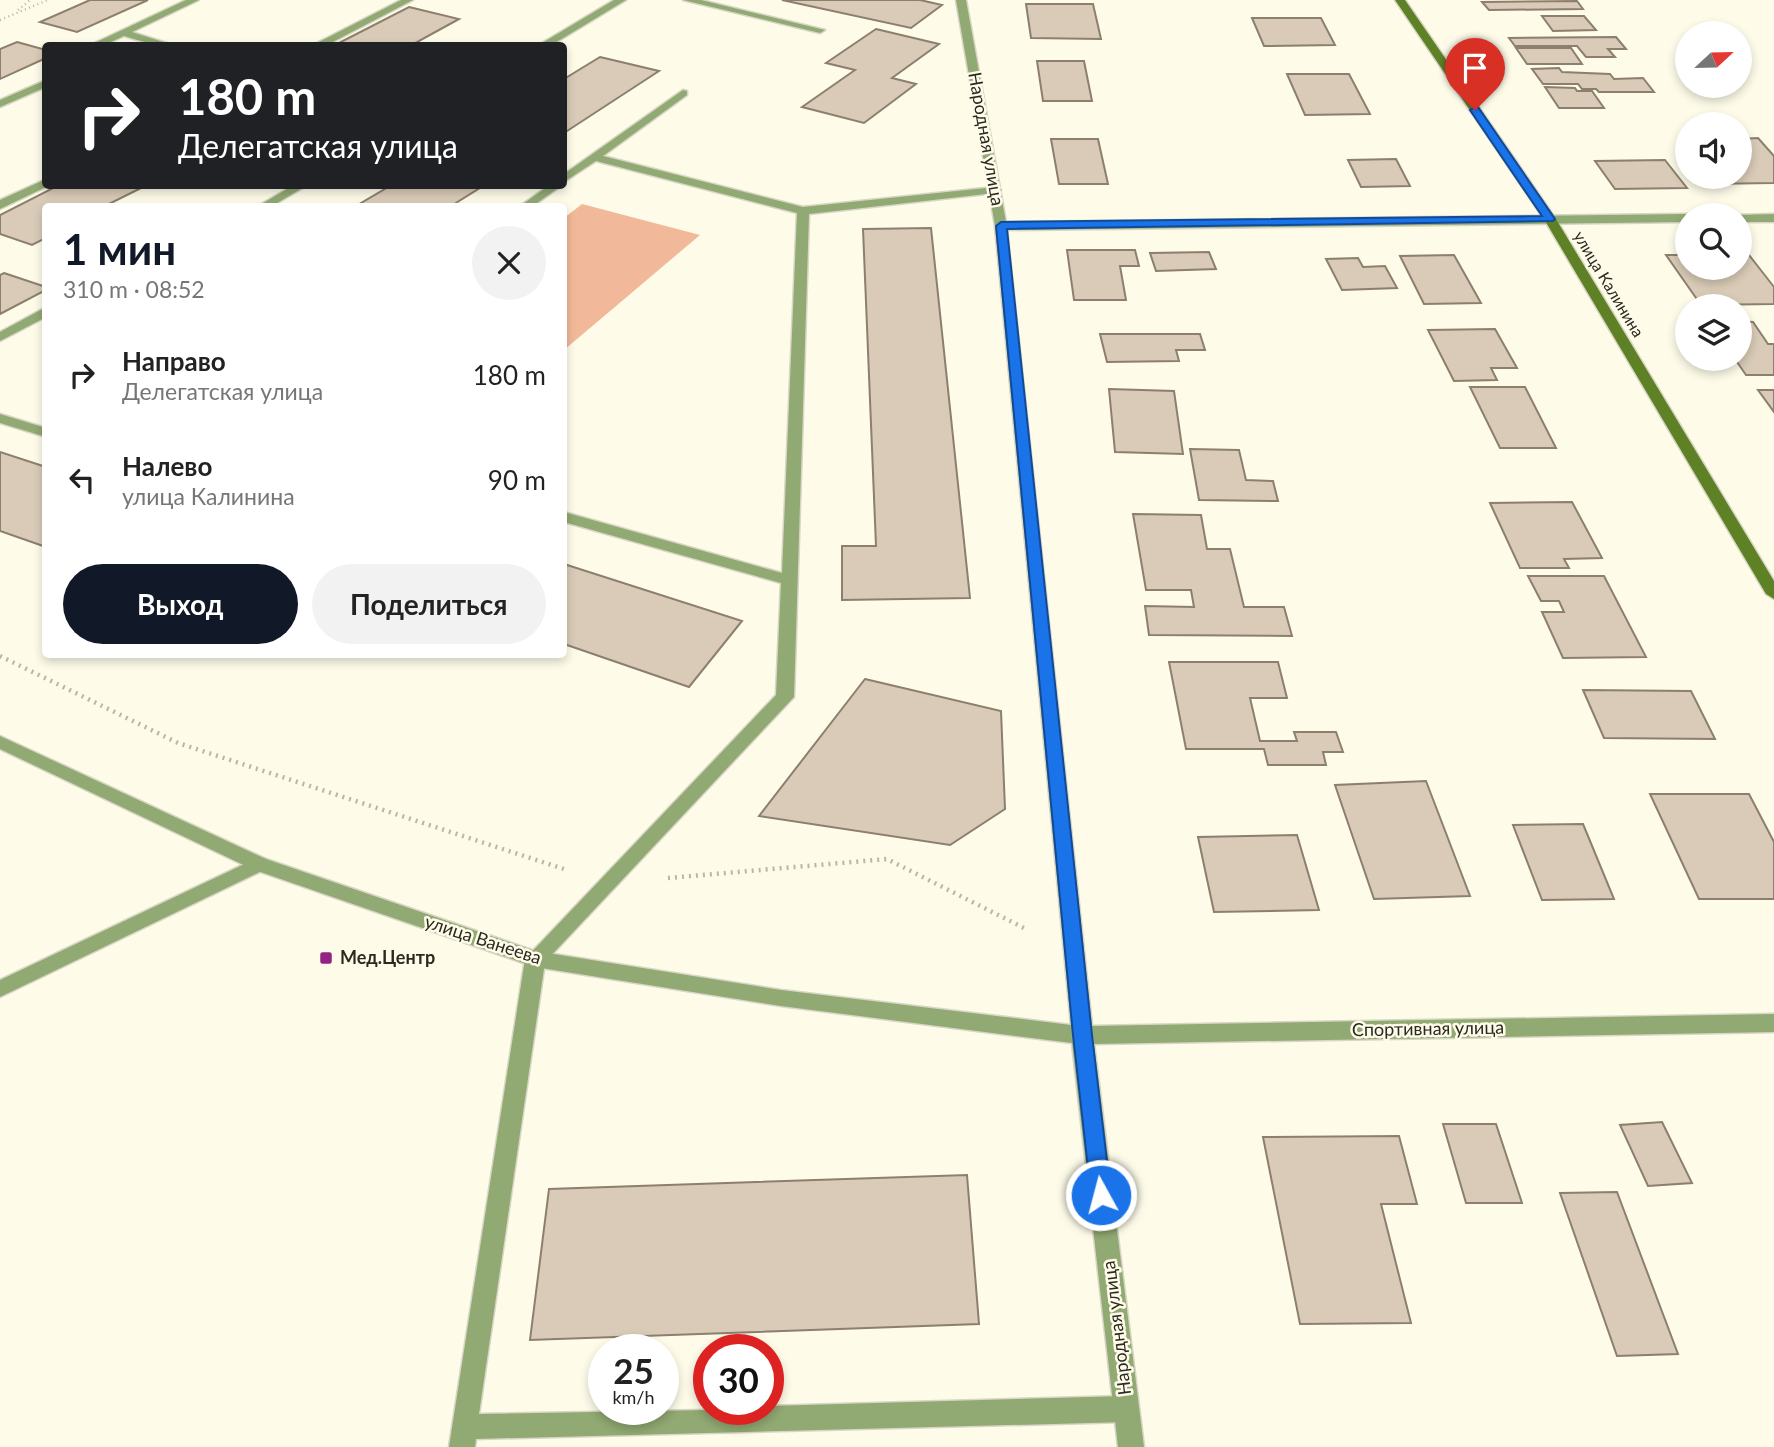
<!DOCTYPE html>
<html lang="ru">
<meta charset="utf-8">
<style>
:root{--surface:#fff;--page:#f2f2f2;--text:#222;--muted:#767676;--accent:#111827}
body{margin:0;font-family:Lato,sans-serif;background:var(--page);color:var(--text);height:100vh;display:flex;flex-direction:column;font-size:26px;white-space:nowrap}
*{box-sizing:border-box;margin:0}
p{font-size:23px;color:var(--muted)}
.icon{flex:none;width:38px;height:38px;fill:none;stroke:currentColor;stroke-width:2;stroke-linecap:round;stroke-linejoin:round}
.map{position:relative;flex:1;overflow:hidden}
.details{position:absolute;left:42px;top:203px;width:525px;height:455px;display:flex;flex-direction:column;background:var(--surface);border-radius:7px;box-shadow:0 4px 10px #0003}
.details>*{flex:none}
.guide{position:absolute;left:42px;top:42px;width:525px;height:147px;border-radius:7px;box-shadow:0 4px 10px #0003;background:#202124;color:#fff;overflow:hidden}
.needle{width:46px;rotate:68deg}
.fabs{position:absolute;left:1675px;top:21px;display:grid;gap:14px}
.fabs a{display:grid;place-items:center;width:77px;height:77px;border-radius:50%;background:var(--surface);box-shadow:0 4px 10px #0003;font-size:35px}
.speed{position:absolute;left:588px;top:1334px;display:flex;gap:14px;font-size:35px;font-weight:700;text-align:center}
.speed>*{display:grid;place-content:center;width:91px;height:91px;border-radius:50%;background:var(--surface);box-shadow:0 4px 10px #0003;line-height:1}
.speed small{font-size:18px;font-weight:400}
.speed .limit{border:10px solid #d22;background:#fff;color:#111}
.pin{position:absolute;display:grid;place-items:center;width:60px;height:60px;color:#fff;margin:-72px -30px;border-radius:50% 50% 50% 0;rotate:-45deg;box-shadow:0 0 7px #0007}
.pin .icon{rotate:45deg}
.me{position:absolute;width:77px;margin:-38px;rotate:353deg;stroke-linejoin:round;filter:drop-shadow(0 0 5px #0008)}
.turn{display:flex;align-items:center;gap:24px;height:147px;padding:0 21px;font-size:32px}
.turn .icon{width:91px;height:91px;stroke-width:2.5}
.turn b{display:block;font-size:49px;line-height:60px}
.round{display:grid;place-items:center;flex:none;width:74px;height:74px;border-radius:37px;background:var(--page)}
.headline{display:flex;align-items:center;justify-content:space-between;height:119px;padding:0 21px}
h1{font-size:42px;font-weight:700;line-height:52px;color:var(--accent)}
.action{display:flex;gap:14px;margin-top:auto;padding:14px 21px}
.action a{flex:1;height:80px;border-radius:42px;background:var(--accent);color:#fff;font-size:28px;font-weight:700;line-height:80px;text-align:center}
.action a+a{background:var(--page);color:var(--text)}
ul{padding:0;list-style:none}
li{display:flex;align-items:center;gap:21px;height:105px;padding:0 21px}
li div{flex:1}
li b{display:block;font-size:26px}
li em{font-style:normal}
.map>svg:first-child{display:block}
.green{fill:#f1b99a}
.building{fill:#d9cbb7;stroke:#8c7f6d;stroke-width:2}
.lines{fill:none;stroke-linecap:round;stroke-linejoin:round}
.lane-casing{stroke:#d8d6c5;stroke-width:3}
.street-casing{stroke:#d8d6c5;stroke-width:3}
.secondary-casing{stroke:#d8d6c5;stroke-width:3}
.path-far1{stroke:#b8b6a7;stroke-width:2.5;stroke-dasharray:1 3.5;stroke-linecap:butt}
.path{stroke:#b8b6a7;stroke-width:4.5;stroke-dasharray:2 5;stroke-linecap:butt}
.lane{fill:#91a972;fill-rule:evenodd}
.street{fill:#91a972;fill-rule:evenodd}
.secondary{fill:#5f8126;fill-rule:evenodd}
.route{fill:#1a73e8;stroke:#114b97;stroke-width:2}
.poi-dot{fill:#922283;stroke:#fefce9;stroke-width:2.5}
.labels{text-anchor:middle;stroke-width:5;stroke-linejoin:round;paint-order:stroke}
.far-street-label{font-size:16px;fill:#2b2a21;stroke:#fefce9}
.street-label{font-size:18px;fill:#2b2a21;stroke:#fefce9}
.poi-label{font-size:18px;font-weight:bold;fill:#2b2a21;stroke:#fefce9;text-anchor:start}
</style>
<div class="map">
<svg width="1774" height="1447" viewBox="0 0 1774 1447">
<rect width="100%" height="100%" fill="#fefce9"/>
<path class="green" d="M582 204 700 235 564 350V218Z"/>
<g class="building">
<path d="M90 0H148L77 32 40 22Z"/>
<path d="M782 0H920L942 5 911 28Z"/>
<path d="M1577 1 1583 9 1489 10 1482 2Z"/>
<path d="M1026 4H1093L1101 39 1031 38Z"/>
<path d="M409 7 459 19 410 46H333Z"/>
<path d="M1542 16H1584L1596 30 1553 31Z"/>
<path d="M1252 18H1321L1335 45 1264 46Z"/>
<path d="M876 29 939 44 892 78 916 84 864 123 802 107 855 70 826 63Z"/>
<path d="M1616 37 1626 49H1608L1615 57H1586L1577 46H1515L1509 38Z"/>
<path d="M17 42 46 50V58L0 79V49Z"/>
<path d="M1516 48H1571L1582 64H1527Z"/>
<path d="M600 57 659 71 564 133V79Z"/>
<path d="M1037 61H1084L1092 101H1043Z"/>
<path d="M1559 68 1562 72 1610 74 1614 79 1643 78 1654 92H1599L1596 89H1582L1578 84H1543L1532 69Z"/>
<path d="M1287 74H1349L1370 114 1305 115Z"/>
<path d="M1545 87 1575 88 1577 91H1592L1604 108H1559Z"/>
<path d="M1758 138 1774 156V183L1705 184 1699 177H1740V139Z"/>
<path d="M1051 139H1098L1108 184H1059Z"/>
<path d="M1396 159 1410 186 1361 187 1348 160Z"/>
<path d="M1665 160 1687 188 1615 189 1595 161Z"/>
<path d="M57 186H145L105 206H46V238L32 245 0 234V215Z"/>
<path d="M390 186H483L451 206H356Z"/>
<path d="M931 228 970 598 842 600V546H876L863 229Z"/>
<path d="M1067 250H1135L1139 266H1120L1126 300H1074Z"/>
<path d="M1209 252 1216 269 1156 271 1150 253Z"/>
<path d="M1454 255 1481 303 1424 304 1400 256Z"/>
<path d="M1666 255H1687V268H1740V255H1749L1774 287V304L1701 305Z"/>
<path d="M1358 258 1363 267 1385 266 1397 288 1342 290 1326 259Z"/>
<path d="M4 273 46 287V290L0 314V275Z"/>
<path d="M1740 321 1753 322 1768 344H1774V375H1746L1735 359H1740Z"/>
<path d="M1495 329 1517 368H1491L1497 380 1454 381 1428 330Z"/>
<path d="M1100 334H1200L1205 350H1176L1179 361 1107 362Z"/>
<path d="M1470 387H1525L1556 448H1500Z"/>
<path d="M1109 389 1174 391 1183 454 1115 452Z"/>
<path d="M1758 390H1774V412Z"/>
<path d="M1190 449 1239 450 1246 480 1273 481 1278 501 1199 500Z"/>
<path d="M0 452 46 467V547L0 531Z"/>
<path d="M1572 502 1602 558 1564 559 1569 568H1520L1490 503Z"/>
<path d="M1133 514 1201 515 1207 549H1230L1244 607H1284L1292 636 1149 635 1145 606 1194 607 1191 590H1146Z"/>
<path d="M564 564 742 621 689 687 564 644Z"/>
<path d="M1528 576H1604L1646 657 1563 658 1542 612H1564L1559 601H1541Z"/>
<path d="M1169 662H1278L1287 698H1250L1260 741H1297L1294 732H1336L1343 752H1323L1326 765H1268L1264 749H1186Z"/>
<path d="M865 679 1001 711 1005 809 950 845 759 816Z"/>
<path d="M1583 690 1691 691 1715 739 1604 738Z"/>
<path d="M1426 781 1470 896 1374 899 1335 785Z"/>
<path d="M1650 794H1749L1774 842V899H1699Z"/>
<path d="M1583 824 1614 899 1542 900 1513 825Z"/>
<path d="M1297 835 1319 910 1214 912 1198 837Z"/>
<path d="M1662 1122 1692 1183 1648 1186 1620 1125Z"/>
<path d="M1443 1124H1496L1522 1203H1466Z"/>
<path d="M1399 1136 1417 1204H1381L1411 1323 1300 1324 1263 1137Z"/>
<path d="M967 1175 979 1324 530 1340 549 1189Z"/>
<path d="M1617 1192 1678 1354 1617 1356 1560 1193Z"/>
</g>
<g class="lines">
<defs>
<g id="lane">
<path d="M186 0H199L132 32 176 46H158L124 36 102 46H88Z"/>
<path d="M401 0H413L325 46H311Z"/>
<path d="M614 0H626L550 46H537Z"/>
<path d="M683 0H701L825 30 820 33Z"/>
<path d="M46 80V87L0 107V100Z"/>
<path d="M683 90 687 91V95L603 156 803 207 995 187 1001 190 995 193 809 214 794 697 545 962 479 1414 768 1409V1406L1126 1396 1135 1400 1139 1409 1135 1418 1126 1422 476 1439 475 1447H449L525 959 776 695 781 583 564 522V512L782 573 797 213 596 161 564 182V174Z"/>
<path d="M46 179V186H48L0 209V200Z"/>
<path d="M292 186H306L272 206H258Z"/>
<path d="M548 186H561L533 206H520Z"/>
<path d="M46 307V317L0 341V332Z"/>
<path d="M0 414 46 428V437L0 423Z"/>
<path d="M259 857 266 859 269 864 266 869 0 997V980Z"/>
</g>
<g id="street">
<path d="M956 0H966L1006 222 1687 214 1690 215H1687V222L1007 230 1092 1026 1774 1014V1032L1094 1044 1144 1447H1118L1072 1043 781 1006 535 967 252 869 0 749V736L266 859 535 951 781 990 1071 1025 995 226Z"/>
<path d="M1774 214V222H1740V215H1737Z"/>
</g>
<path id="secondary" d="M1395 0H1405L1556 219 1774 581V599L1766 594 1544 219Z"/>
</defs>
<use href="#lane" class="lane-casing"/>
<use href="#street" class="street-casing"/>
<use href="#secondary" class="secondary-casing"/>
<g class="path-far1">
<path d="M18 10 30 0"/>
<path d="M0 20 48 0"/>
</g>
<g class="path">
<path d="M0 656 178 743 567 870"/>
<path d="M668 878 887 859 1024 928"/>
</g>
<use href="#lane" class="lane"/>
<use href="#street" class="street"/>
<use href="#secondary" class="secondary"/>
</g>
<path class="route" d="M1475 107H1478L1555 219 1553 221 1007 229 1092 1035 1111 1195 1108 1202 1101 1205 1094 1202 1091 1195 1073 1035 996 226 1001 222 1542 216 1470 110Z"/>
<rect class="poi-dot" x="319" y="951" width="14" height="14" rx="3.5"/>
<g class="labels">
<g class="far-street-label">
<text transform="translate(1609 284) rotate(59)" y="6">улица Калинина</text>
</g>
<g class="street-label">
<text transform="translate(986 139) rotate(80)" y="6">Народная улица</text>
<text transform="translate(483 940) rotate(18)" y="6">улица Ванеева</text>
<text transform="translate(1428 1029) rotate(-1)" y="6">Спортивная улица</text>
<text transform="translate(1117 1328) rotate(-97)" y="6">Народная улица</text>
</g>
<g class="poi-label">
<text x="340" y="964">Мед.Центр</text>
</g>
</g>
</svg>
<div class="fabs">
<a><svg class="needle" viewBox="-14 -14 28 28"><path d="M0-13l5 13h-10z" fill="#e53935"/><path d="M0 13l5-13h-10z" fill="#767676"/></svg></a>
<a><svg class="icon" aria-label="sound" viewBox="0 0 24 24"><path d="M4 9h4l5-4v14l-5-4H4zM17 9q2 3 0 6"/></svg></a>
<a><svg class="icon" aria-label="search" viewBox="0 0 24 24"><circle cx="10" cy="10" r="6"/><path d="M15 15l6 6"/></svg></a>
<a><svg class="icon" aria-label="layers" viewBox="0 0 24 24"><path d="M12 4l9 5-9 5-9-5zM3 14l9 5 9-5"/></svg></a>
</div>
<div class="speed"><div>25<small>km/h</small></div><div class="limit">30</div></div>
<div class="pin" style="left:1475px;top:110px;background:#d93025"><svg class="icon" aria-label="arrive" viewBox="0 0 24 24"><path d="M6 21V4h12l-3 4 3 4H6"/></svg></div>
<svg class="me" style="left:1101px;top:1195px" viewBox="-20 -20 40 40"><circle r="17" fill="#1a73e8" stroke="#fff" stroke-width="3"/><path d="M0-11L8 9 0 5-8 9z" fill="#fff"/></svg>
<div class="guide">
<div class="turn"><svg class="icon" aria-label="right" viewBox="0 0 24 24"><path d="M7 20v-9h11M14 6l5 5-5 5"/></svg><div><b>180 m</b>Делегатская улица</div></div>
</div>
<section class="details">
<div class="headline"><div><h1>1 мин</h1><p>310 m · 08:52</p></div><a class="round"><svg class="icon" aria-label="close" viewBox="0 0 24 24"><path d="M6 6l12 12M18 6L6 18"/></svg></a></div>
<ul>
<li><svg class="icon" aria-label="right" viewBox="0 0 24 24"><path d="M7 20v-9h11M14 6l5 5-5 5"/></svg><div><b>Направо</b><p>Делегатская улица</p></div><em>180 m</em></li>
<li><svg class="icon" aria-label="left" viewBox="0 0 24 24"><path d="M17 20v-9H6M10 6l-5 5 5 5"/></svg><div><b>Налево</b><p>улица Калинина</p></div><em>90 m</em></li>
</ul>
<div class="action"><a>Выход</a><a>Поделиться</a></div>
</section>
</div>
